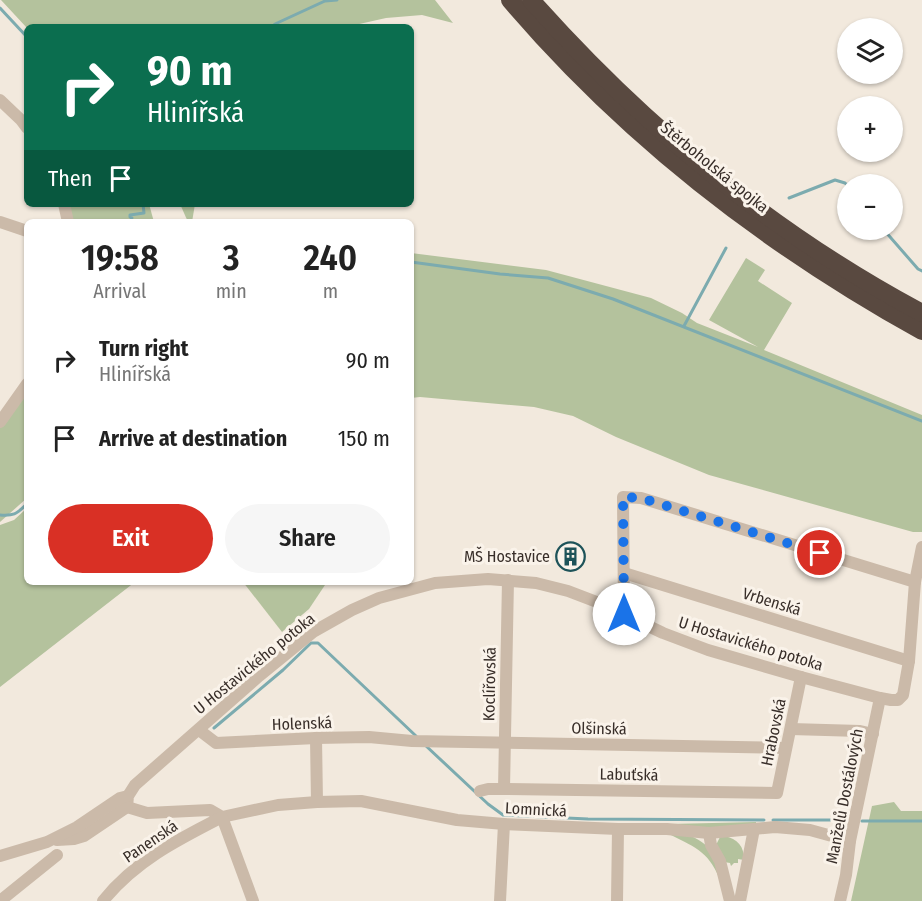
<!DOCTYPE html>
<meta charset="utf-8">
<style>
:root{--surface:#fff;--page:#f6f6f6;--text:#222;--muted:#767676;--accent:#d93025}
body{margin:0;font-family:"Fira Sans Condensed",sans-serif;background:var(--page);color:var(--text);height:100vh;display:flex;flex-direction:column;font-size:22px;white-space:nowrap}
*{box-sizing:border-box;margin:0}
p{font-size:20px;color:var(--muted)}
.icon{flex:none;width:33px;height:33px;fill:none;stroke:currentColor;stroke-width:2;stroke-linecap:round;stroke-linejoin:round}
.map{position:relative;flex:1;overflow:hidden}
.panel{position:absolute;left:24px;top:219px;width:390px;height:366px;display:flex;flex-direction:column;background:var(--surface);border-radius:9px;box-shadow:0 2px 4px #0004}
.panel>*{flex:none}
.top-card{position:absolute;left:24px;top:24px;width:390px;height:183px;border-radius:9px;box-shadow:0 2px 4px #0004;background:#0b6e4f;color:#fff;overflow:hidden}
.buttons{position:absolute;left:837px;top:18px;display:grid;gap:12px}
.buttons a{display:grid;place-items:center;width:66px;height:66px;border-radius:50%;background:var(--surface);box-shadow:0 2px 4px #0004;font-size:30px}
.pin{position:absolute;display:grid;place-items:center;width:51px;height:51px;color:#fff;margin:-26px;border:3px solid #fff;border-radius:50%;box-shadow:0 2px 6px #0007}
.me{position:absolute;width:66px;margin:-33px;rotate:0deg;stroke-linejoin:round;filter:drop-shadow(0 0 4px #0008)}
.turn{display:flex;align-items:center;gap:21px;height:126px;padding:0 24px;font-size:27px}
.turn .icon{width:78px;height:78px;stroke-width:2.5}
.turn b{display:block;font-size:42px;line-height:51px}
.then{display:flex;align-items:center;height:57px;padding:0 24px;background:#0003;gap:12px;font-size:22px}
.eta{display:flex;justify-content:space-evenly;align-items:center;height:102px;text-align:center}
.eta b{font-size:36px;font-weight:600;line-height:42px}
.primary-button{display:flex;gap:12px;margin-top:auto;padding:12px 24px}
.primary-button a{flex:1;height:69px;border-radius:36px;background:var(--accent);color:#fff;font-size:24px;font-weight:600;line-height:69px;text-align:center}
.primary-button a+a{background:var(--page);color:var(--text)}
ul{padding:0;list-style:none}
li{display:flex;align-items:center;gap:18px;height:78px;padding:0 24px}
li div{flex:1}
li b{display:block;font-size:22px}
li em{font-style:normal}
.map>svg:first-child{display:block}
.green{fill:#b4c29d}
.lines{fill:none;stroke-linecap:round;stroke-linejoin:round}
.stream{stroke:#7cabaf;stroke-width:3}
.minor{stroke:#cbbaa9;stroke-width:12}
.highway{stroke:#594940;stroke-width:18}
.route{stroke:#1a73e8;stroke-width:10;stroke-dasharray:0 18}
.labels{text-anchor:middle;stroke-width:6;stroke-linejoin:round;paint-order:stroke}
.street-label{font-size:16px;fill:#382e29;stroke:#faf3ea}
.poi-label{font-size:16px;fill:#382e29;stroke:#faf3ea;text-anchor:end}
</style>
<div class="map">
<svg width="922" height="901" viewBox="0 0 922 901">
<rect width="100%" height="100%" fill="#f2e9dd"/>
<g class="green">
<path d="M1 0H435L453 23 422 15 386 18 346 27 27 28Z"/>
<path d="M62 204H149L154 222H66Z"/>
<path d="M180 204H195L192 222H188Z"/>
<path d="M411 253 546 270 651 298 682 313 697 323 758 347 709 320 746 258 765 270 758 281 792 303 764 350 922 415V532H913L709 475 616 437 573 416 534 407 420 397 411 398Z"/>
<path d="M27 389V498L0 522V426Z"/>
<path d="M27 508V582H135L0 687V525L14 520Z"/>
<path d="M243 582H327L309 609 282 632Z"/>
<path d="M894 802 901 811H922V901H851L872 806Z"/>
<path d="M756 822V824L707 829 669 824Z"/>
<path d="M684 833C715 845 713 855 722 884 709 852 699 849 669 834Z"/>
<path d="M724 836C738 839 744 846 744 860L738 859V863H734L731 866 730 863 724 862 716 845 720 837Z"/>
</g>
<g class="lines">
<g class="stream">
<path d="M0 8 27 37"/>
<path d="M272 27 275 24 325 1 337 0"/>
<path d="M789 198 835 180 845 183 848 186"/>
<path d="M131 222 130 221 132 218 130 217V215L144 213 143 204"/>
<path d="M884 230 918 269 922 271"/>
<path d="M411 262 500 274 548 278 613 299 922 421"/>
<path d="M684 326 726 248"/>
<path d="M0 515C15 516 16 514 27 504"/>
<path d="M214 728 283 670 311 643H318L416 736"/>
<path d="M425 745 488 804 503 815 588 819 764 820"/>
<path d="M773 820H846"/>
<path d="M862 821H922"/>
</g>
<g class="minor">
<path d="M0 100 21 120 27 128"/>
<path d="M64 204 68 222"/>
<path d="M0 222 27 231"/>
<path d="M0 422 27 384"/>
<path d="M624 573 909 661"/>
<path d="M624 614 623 497 641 498 915 582"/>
<path d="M791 729 860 731 873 734"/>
<path d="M199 730 216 743 316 738 369 737 412 741 786 748"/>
<path d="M316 738 317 802"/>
<path d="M504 789 508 580"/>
<path d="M480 791 488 789H504L777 793 801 677"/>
<path d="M127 807 128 796 135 785 259 676 313 632 352 610 379 598 435 583 488 579 536 583 568 591 602 604 663 633 708 650 801 677 880 698 891 700H898L903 695 909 661 915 582 922 547"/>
<path d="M127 807 147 813 210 810 222 817 278 805 317 802 361 801 457 820 504 824 618 829H667L709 833 775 827 810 830 850 841"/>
<path d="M709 833 711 845 720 861 730 901"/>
<path d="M57 840 74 839 84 836 127 807"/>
<path d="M0 856 47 842 77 827 120 798 128 796"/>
<path d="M0 901 57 855"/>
<path d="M103 901C135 861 177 840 222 817L253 901"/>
<path d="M500 901 504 824"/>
<path d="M617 901 618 829"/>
<path d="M740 901 754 829"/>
<path d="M840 901 846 875 850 841 880 698"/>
</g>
<g class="highway">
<path d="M510 0C625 135 767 245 922 331"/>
<path d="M531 0C642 125 774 234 922 313"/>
</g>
</g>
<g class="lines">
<path class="route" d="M624 614 623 497 641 498 820 553"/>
</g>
<defs>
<symbol id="building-ring" viewBox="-11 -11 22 22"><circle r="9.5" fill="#faf3ea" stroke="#1e5359" stroke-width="1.5"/><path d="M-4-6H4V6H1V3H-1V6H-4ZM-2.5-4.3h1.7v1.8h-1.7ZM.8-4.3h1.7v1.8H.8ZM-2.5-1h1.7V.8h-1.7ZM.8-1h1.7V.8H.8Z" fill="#1e5359"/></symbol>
</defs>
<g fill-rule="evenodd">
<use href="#building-ring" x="554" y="540" width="33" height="33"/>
</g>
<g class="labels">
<g class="street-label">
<text transform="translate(715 167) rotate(39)" y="6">Štěrboholská spojka</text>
<text transform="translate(772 601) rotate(17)" y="6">Vrbenská</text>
<text transform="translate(751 643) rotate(17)" y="6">U Hostavického potoka</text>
<text transform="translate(254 663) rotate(-39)" y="6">U Hostavického potoka</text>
<text transform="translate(489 684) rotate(-89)" y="6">Koclířovská</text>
<text transform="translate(302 723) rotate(-2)" y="6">Holenská</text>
<text transform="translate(599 728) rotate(1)" y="6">Olšinská</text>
<text transform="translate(773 732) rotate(-78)" y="6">Hrabovská</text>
<text transform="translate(629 774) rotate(1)" y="6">Labuťská</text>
<text transform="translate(844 796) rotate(-79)" y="6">Manželů Dostálových</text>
<text transform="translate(536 809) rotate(3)" y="6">Lomnická</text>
<text transform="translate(150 841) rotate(-34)" y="6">Panenská</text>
</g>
<g class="poi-label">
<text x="550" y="562">MŠ Hostavice</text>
</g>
</g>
</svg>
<div class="buttons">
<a><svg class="icon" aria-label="layers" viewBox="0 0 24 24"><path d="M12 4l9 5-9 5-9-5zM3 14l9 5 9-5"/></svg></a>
<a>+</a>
<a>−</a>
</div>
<div class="pin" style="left:820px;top:553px;background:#d93025"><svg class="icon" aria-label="arrive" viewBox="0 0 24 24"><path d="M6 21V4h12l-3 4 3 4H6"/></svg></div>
<svg class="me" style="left:624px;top:614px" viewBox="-20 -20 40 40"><circle r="19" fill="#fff"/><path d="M0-13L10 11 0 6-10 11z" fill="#1a73e8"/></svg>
<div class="top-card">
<div class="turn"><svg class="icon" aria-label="right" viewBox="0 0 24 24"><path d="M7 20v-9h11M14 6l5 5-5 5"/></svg><div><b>90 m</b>Hlinířská</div></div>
<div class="then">Then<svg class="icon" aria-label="arrive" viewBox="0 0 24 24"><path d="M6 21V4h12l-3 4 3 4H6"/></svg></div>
</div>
<section class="panel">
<div class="eta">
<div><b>19:58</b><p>Arrival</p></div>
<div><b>3</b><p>min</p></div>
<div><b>240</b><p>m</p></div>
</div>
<ul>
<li><svg class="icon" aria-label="right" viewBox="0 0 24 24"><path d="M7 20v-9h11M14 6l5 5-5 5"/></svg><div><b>Turn right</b><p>Hlinířská</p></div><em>90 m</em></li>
<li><svg class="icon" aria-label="arrive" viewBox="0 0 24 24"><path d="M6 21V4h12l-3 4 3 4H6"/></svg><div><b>Arrive at destination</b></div><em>150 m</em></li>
</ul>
<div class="primary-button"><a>Exit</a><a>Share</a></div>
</section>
</div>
